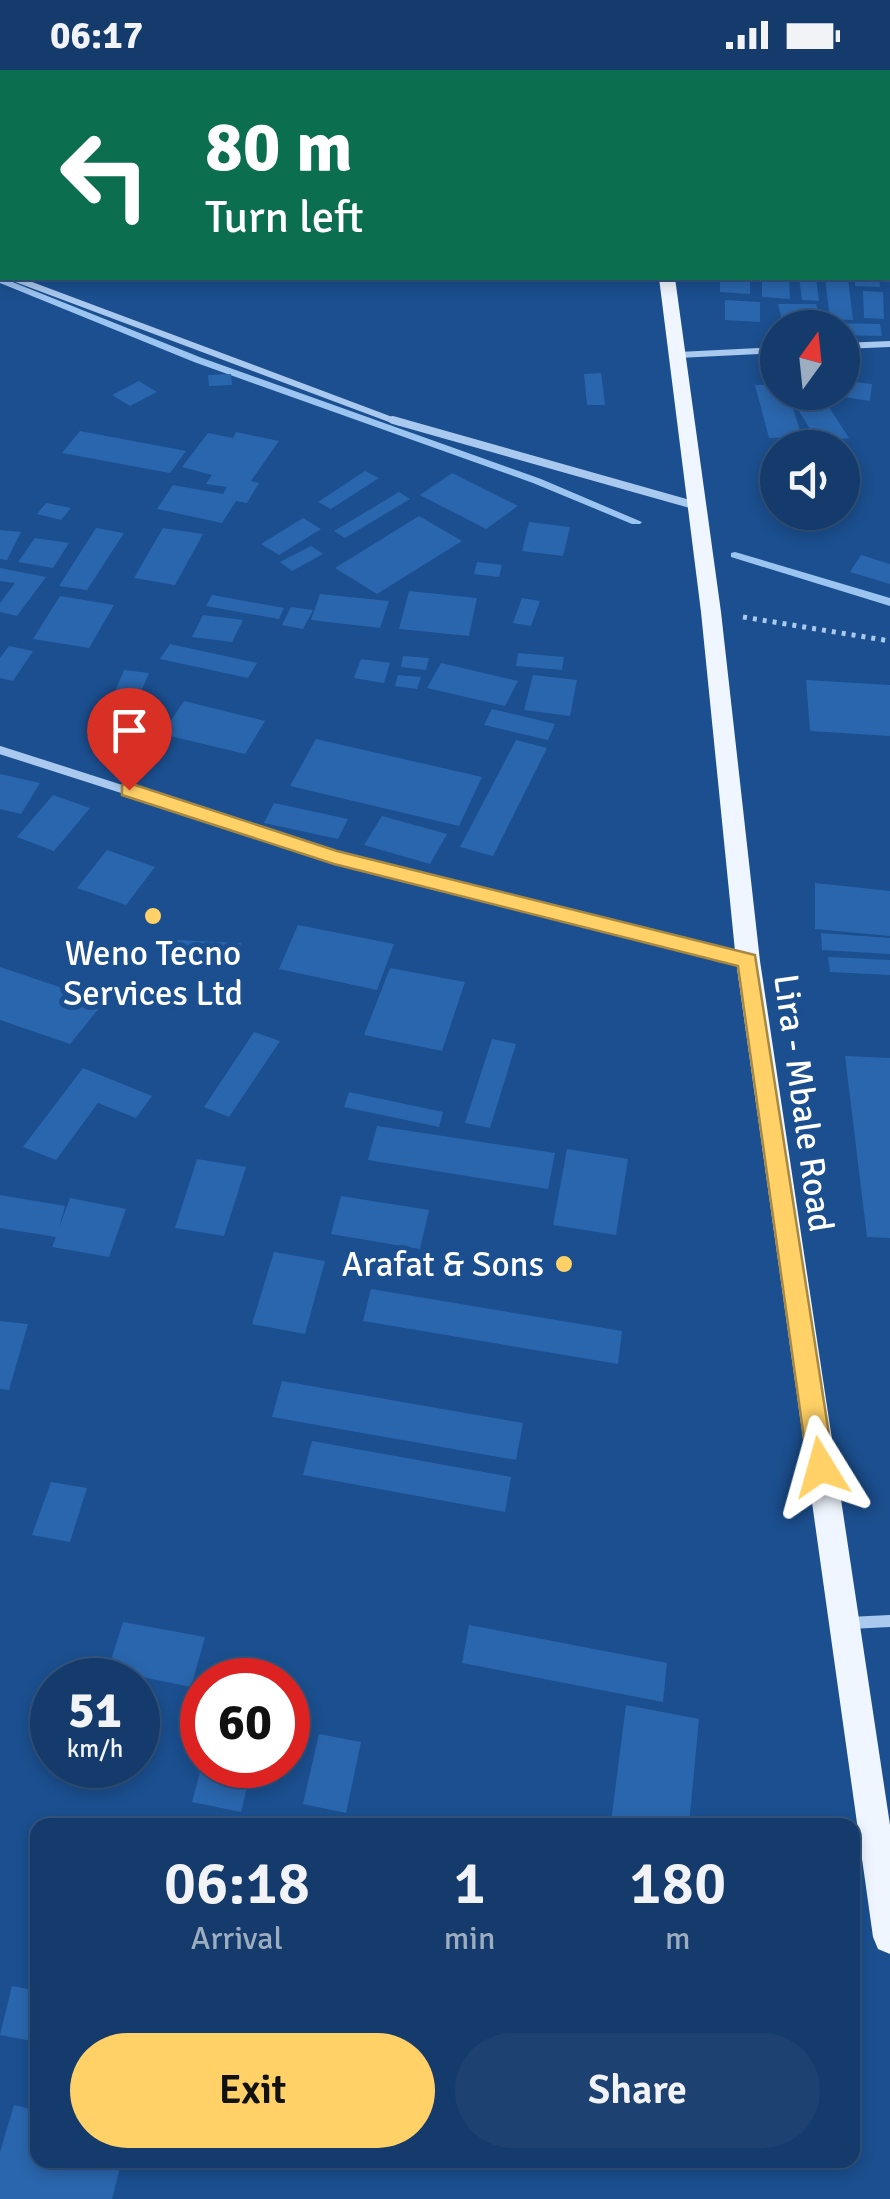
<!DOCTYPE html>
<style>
:root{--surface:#143b6b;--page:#1d4271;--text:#f1f3f6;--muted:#9dadc1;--line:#33557e;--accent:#ffd166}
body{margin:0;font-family:Signika,sans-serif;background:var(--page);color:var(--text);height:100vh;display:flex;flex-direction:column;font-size:38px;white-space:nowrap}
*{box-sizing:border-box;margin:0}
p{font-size:32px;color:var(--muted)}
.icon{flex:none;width:55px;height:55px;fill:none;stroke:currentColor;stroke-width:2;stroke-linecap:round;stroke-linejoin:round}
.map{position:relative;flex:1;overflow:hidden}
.details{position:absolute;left:30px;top:1748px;width:830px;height:350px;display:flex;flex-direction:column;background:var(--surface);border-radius:20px;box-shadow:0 5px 15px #0003,0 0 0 2px var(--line)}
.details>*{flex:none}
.guide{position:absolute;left:0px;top:0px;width:890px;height:210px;box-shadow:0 5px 15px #0003,0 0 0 2px var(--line);background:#0b6e4f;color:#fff;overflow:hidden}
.needle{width:65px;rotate:15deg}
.fabs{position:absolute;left:760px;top:240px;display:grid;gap:20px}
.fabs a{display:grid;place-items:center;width:100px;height:100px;border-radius:50%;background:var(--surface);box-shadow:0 5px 15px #0003,0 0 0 2px var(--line);font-size:50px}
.speed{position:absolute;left:30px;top:1588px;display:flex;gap:20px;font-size:50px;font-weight:700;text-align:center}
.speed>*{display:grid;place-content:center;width:130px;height:130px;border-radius:50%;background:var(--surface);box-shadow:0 5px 15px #0003,0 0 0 2px var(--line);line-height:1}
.speed small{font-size:25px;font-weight:400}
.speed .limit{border:15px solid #d22;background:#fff;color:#111}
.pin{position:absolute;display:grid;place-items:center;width:85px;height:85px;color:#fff;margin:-102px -42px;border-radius:50% 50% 50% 0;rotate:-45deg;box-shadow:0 0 10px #0007}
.pin .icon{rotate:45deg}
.me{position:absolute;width:110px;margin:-55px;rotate:352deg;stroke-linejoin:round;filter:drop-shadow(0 0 8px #0008)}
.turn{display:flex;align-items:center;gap:35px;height:210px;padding:0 40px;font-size:45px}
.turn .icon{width:130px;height:130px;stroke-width:2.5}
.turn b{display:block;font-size:70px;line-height:85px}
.eta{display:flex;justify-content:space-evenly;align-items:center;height:170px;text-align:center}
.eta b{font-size:60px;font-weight:600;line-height:70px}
.cta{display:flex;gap:20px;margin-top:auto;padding:20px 40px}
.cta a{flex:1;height:115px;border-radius:60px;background:var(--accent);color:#111;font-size:40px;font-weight:600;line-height:115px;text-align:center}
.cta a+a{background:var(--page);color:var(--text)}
.status{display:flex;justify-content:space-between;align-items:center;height:70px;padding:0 50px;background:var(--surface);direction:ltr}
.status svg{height:28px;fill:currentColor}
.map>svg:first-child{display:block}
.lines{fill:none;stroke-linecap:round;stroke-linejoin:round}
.stream{fill:#9cc4f0;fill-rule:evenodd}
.building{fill:#2a66ad}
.path{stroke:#a9c9ee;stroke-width:5;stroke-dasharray:4 6;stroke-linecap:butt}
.street-far3{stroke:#a9c9ee;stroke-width:6}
.street-far2{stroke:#a9c9ee;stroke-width:8}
.street-far1{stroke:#a9c9ee;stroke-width:10}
.street{stroke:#a9c9ee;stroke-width:12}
.primary{fill:#f0f6ff;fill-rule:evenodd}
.route{fill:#ffd166;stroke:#a68842;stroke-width:2.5}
.poi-dot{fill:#ffd166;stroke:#1b4f8f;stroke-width:4}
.labels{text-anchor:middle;stroke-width:10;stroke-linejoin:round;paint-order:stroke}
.poi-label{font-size:35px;fill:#fff;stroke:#1b4f8f}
.street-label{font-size:35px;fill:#fff;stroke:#1b4f8f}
</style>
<div class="status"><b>06:17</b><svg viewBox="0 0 49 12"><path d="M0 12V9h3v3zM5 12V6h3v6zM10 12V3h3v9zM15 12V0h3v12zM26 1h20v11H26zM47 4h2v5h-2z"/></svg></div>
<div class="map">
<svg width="890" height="2129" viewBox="0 0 890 2129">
<rect width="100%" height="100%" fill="#1b4f8f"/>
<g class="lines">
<g class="stream">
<path d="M0 207 202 288 541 409 642 452 640 454H632L533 413 194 292 0 213Z"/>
<path d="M735 482 890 528V536L731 487V483Z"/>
</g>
</g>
<g class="building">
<path d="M720 208 750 210V224L720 222Z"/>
<path d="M762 208H789L790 229 762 227Z"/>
<path d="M799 208H816L819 231 802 230Z"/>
<path d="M825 208H848L853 250 830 249Z"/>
<path d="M855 208H879L880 217 855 216Z"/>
<path d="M863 221 883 222 884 249 864 248Z"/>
<path d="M725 230 760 232V252L725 250Z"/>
<path d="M778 234H816L821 250H782Z"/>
<path d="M821 253 880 254 882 266 842 265V258H822Z"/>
<path d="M601 303 605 335H587L584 304Z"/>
<path d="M231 304 232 315 209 316 208 305Z"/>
<path d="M139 311 157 322 130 336 112 325Z"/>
<path d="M846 311 872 314 870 331 844 327Z"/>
<path d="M755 315H778V322H788L802 367 769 368Z"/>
<path d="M827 334 849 368 818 372 797 338Z"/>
<path d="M80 361 186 381 170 403 62 383Z"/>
<path d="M236 362 279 371 251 411 259 413 247 433 236 431 222 453 157 439 173 415 223 424 227 417 206 414 212 405 182 397 208 363 233 368Z"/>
<path d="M365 401 379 408 331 439 318 432Z"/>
<path d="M452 403 518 436 486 459 420 425Z"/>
<path d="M399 422 410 429 345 468 334 461Z"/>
<path d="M46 433 71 438 61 450 37 444Z"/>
<path d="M419 446 462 471 377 524 335 498Z"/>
<path d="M303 448 321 459 279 485 261 474Z"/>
<path d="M529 452 570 457 563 486 522 481Z"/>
<path d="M96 458 124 463 87 520 59 516Z"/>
<path d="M163 458 203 464 175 515 134 508Z"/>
<path d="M0 460 21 462 7 490 0 489Z"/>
<path d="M35 468 69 473 53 498 18 492Z"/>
<path d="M311 476 323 484 292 501 280 492Z"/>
<path d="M861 485 890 494V514L850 502Z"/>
<path d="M477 492 502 495 499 507 474 504Z"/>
<path d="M0 498 46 507 17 546 0 542V533L15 513 0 511Z"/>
<path d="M409 521 477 528 469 566 399 559Z"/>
<path d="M320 524 389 531 380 558 311 550Z"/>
<path d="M212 525 284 538 279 549 206 536Z"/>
<path d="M60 526 114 535 89 578 33 569Z"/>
<path d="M522 528 540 531 531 556 513 553Z"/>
<path d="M291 537 313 540 303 559 282 555Z"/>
<path d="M203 545 243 550 232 572 192 567Z"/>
<path d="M170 574 257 593 248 608 160 589Z"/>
<path d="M9 576 33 581 13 611 0 608V588Z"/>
<path d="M518 583 564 587 562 600 516 596Z"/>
<path d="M403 586 429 588 426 600 401 597Z"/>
<path d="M361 589 390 593 384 613 354 608Z"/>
<path d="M441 593 518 611 505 636 427 618Z"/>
<path d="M124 600 149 603 116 681 91 678Z"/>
<path d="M398 605 421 607 417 619 395 616Z"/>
<path d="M533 605 577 610 570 646 524 640Z"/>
<path d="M806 610 890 615V666L810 661Z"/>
<path d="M184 631 265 651 245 684 162 664Z"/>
<path d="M492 639 555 654 548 670 484 655Z"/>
<path d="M316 669 482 707 459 756 290 716Z"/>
<path d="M516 670 547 678 493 786 460 777Z"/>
<path d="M0 704 40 713 21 744 0 739Z"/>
<path d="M53 725 90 738 54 781 17 767Z"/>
<path d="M274 733 348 749 338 769 264 753Z"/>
<path d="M382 746 447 764 430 794 364 775Z"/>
<path d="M107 780 155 797 126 835 77 818Z"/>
<path d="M815 813 890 821V866L815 859Z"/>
<path d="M298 855 394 874 377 920 279 899Z"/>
<path d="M821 863 890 868V884L822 880Z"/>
<path d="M176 870 241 873 238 889 172 887Z"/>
<path d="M828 887 890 890V905L830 902Z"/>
<path d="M0 897 104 932 70 974 0 950Z"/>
<path d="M390 898 465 912 442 981 364 965Z"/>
<path d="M254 962 280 971 229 1047 204 1037Z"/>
<path d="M492 969 516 974 490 1058 465 1053Z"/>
<path d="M845 986 890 988V1168L867 1167Z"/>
<path d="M83 998 152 1026 136 1048 98 1033 56 1090 23 1077Z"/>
<path d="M349 1022 443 1042 439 1057 344 1037Z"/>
<path d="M377 1056 555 1083 548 1119 368 1090Z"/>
<path d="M567 1079 628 1089 616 1165 553 1155Z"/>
<path d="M197 1089 246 1097 224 1166 175 1158Z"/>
<path d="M0 1125 65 1136 59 1158 70 1128 126 1139 109 1187 52 1177 56 1167 0 1158Z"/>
<path d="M341 1126 429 1140 420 1179 331 1164Z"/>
<path d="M274 1182 325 1191 305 1264 252 1254Z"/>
<path d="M371 1219 622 1261 618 1294 363 1251Z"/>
<path d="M0 1251 28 1254 9 1320 0 1319Z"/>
<path d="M282 1311 523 1353 516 1390 272 1347Z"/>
<path d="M312 1371 511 1407 505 1442 303 1405Z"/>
<path d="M51 1412 87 1418 70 1472 32 1465Z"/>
<path d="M123 1552 205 1567 191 1617 108 1600Z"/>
<path d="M469 1555 667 1593 663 1632 462 1593Z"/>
<path d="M626 1635 699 1649 689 1755 611 1752Z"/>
<path d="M319 1664 361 1672 346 1743 303 1734Z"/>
<path d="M202 1695 252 1696 241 1742 192 1732Z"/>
<path d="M12 1916 38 1921 37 1972 0 1965Z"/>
<path d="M14 2035 38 2041V2090H122L112 2129H0V2082Z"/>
</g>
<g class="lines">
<path class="path" d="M743 547 890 571"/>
<g class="street-far3">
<path d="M49 0 61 2"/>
<path d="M13 208 400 353"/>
<path d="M842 276 890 274"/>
<path d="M678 285 778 280"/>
</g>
<g class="street-far2">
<path d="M393 350 697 436"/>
<path d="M0 680 334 787 405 805"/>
</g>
<path class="street-far1" d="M395 802 747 891"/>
<path class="street" d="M849 1553 890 1551"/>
<g class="primary">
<path d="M631 0H645L646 2H633Z"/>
<path d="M659 208H675L721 542 760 891 890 1755V1884L878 1879 873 1867 736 891 701 542Z"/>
</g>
</g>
<path class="route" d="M129 713 337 781 755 885 834 1397 830 1406 821 1409 812 1406 808 1397 738 896 334 794 122 725V715Z"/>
<g class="poi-dot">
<circle cx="153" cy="846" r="10"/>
<circle cx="564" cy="1194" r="10"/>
</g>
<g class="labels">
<g class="poi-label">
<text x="153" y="895">Weno Tecno<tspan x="153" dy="40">Services Ltd</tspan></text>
<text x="544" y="1206" text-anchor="end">Arafat &amp; Sons</text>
</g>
<g class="street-label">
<text transform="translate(804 1033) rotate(82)" y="12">Lira - Mbale Road</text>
</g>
</g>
</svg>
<div class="fabs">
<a><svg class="needle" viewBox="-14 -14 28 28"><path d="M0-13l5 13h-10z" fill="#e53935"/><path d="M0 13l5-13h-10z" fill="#9dadc1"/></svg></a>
<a><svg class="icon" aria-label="sound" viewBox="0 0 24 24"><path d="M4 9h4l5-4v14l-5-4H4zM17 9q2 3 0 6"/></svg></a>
</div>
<div class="speed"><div>51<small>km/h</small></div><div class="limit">60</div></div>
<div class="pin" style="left:129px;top:720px;background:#d93025"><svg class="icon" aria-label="arrive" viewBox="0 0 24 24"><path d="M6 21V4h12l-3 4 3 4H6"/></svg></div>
<svg class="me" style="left:821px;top:1397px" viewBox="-20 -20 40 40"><path d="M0-17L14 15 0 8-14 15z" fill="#ffd166" stroke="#fff" stroke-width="4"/></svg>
<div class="guide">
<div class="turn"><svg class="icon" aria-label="left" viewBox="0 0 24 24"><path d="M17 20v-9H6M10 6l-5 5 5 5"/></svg><div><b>80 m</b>Turn left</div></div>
</div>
<section class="details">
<div class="eta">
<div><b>06:18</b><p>Arrival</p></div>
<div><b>1</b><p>min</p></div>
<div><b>180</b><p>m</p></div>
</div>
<div class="cta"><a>Exit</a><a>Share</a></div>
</section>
</div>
